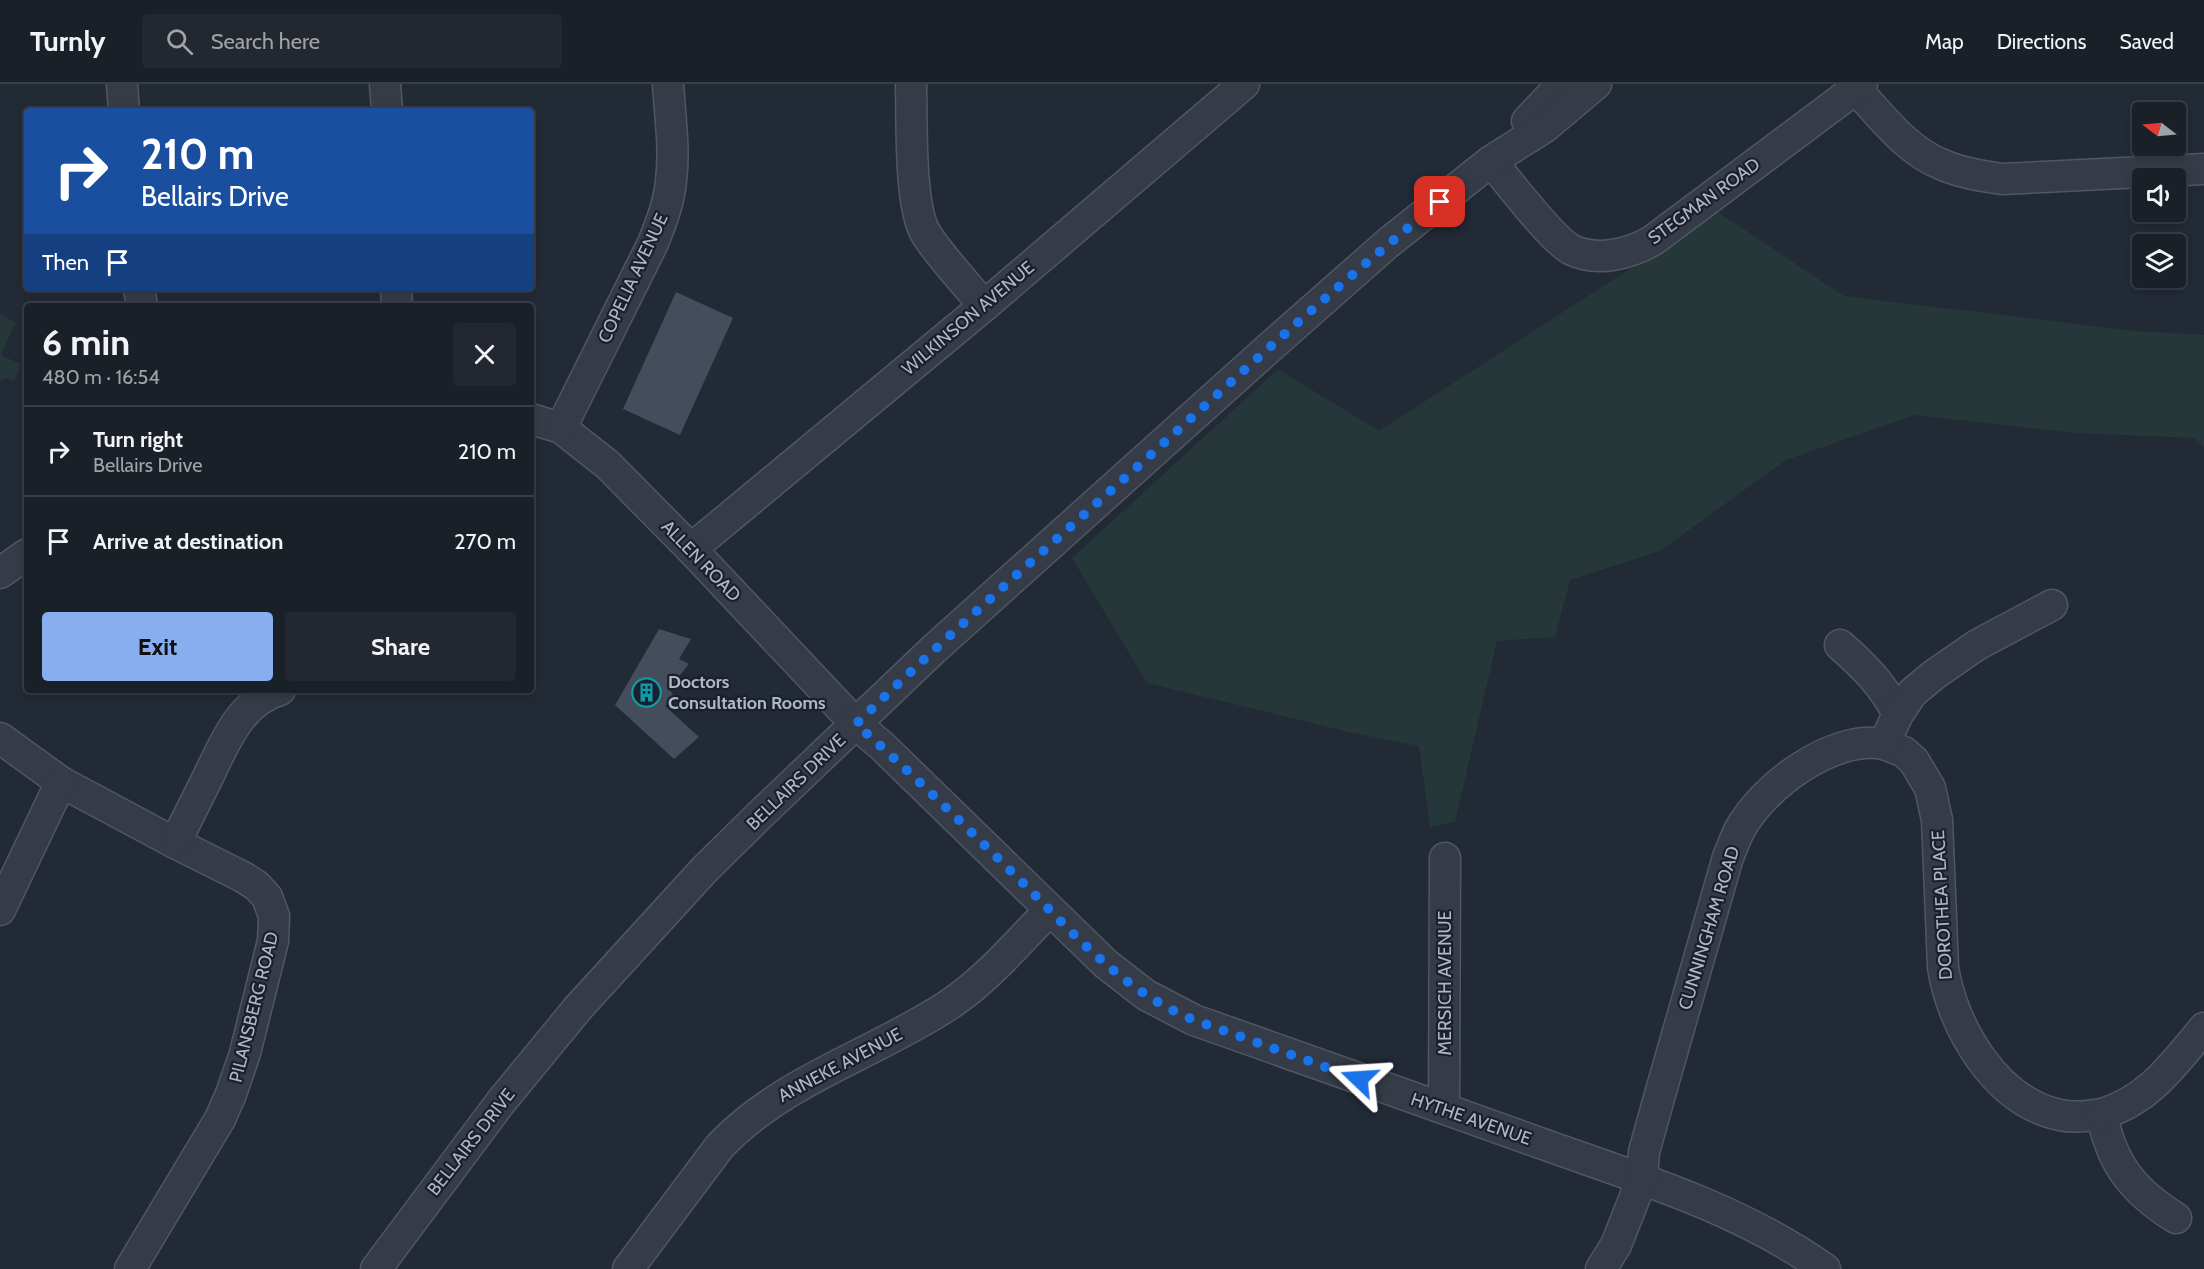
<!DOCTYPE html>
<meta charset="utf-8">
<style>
:root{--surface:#1a2028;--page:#232830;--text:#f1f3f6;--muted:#9fa3a8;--line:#383e45;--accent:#88aef0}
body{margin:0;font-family:Cabin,sans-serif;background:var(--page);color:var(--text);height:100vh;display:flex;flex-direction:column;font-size:22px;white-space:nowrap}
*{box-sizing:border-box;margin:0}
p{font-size:20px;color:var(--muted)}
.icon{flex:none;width:33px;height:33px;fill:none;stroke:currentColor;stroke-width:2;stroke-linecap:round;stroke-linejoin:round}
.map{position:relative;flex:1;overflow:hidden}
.sheet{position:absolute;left:24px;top:219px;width:510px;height:390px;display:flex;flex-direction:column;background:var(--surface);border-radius:6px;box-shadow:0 3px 9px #0003,0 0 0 2px var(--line)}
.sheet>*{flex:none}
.hud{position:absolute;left:24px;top:24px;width:510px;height:183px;border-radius:6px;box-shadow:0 3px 9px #0003,0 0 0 2px var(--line);background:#1a4fa0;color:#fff;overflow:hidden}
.needle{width:39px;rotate:286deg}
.tools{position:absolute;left:2132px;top:18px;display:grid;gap:12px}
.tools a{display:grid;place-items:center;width:54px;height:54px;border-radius:6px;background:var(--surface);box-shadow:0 3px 9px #0003,0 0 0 2px var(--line);font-size:30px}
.pin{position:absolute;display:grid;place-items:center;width:51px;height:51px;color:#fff;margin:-26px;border-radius:12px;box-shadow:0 3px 9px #0006}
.me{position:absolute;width:66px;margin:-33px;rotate:290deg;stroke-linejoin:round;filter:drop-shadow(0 0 4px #0008)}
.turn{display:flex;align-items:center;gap:21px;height:126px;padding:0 18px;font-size:27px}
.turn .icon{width:78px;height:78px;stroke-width:2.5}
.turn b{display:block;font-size:42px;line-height:51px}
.then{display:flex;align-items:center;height:57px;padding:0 18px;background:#0003;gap:12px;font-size:22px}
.round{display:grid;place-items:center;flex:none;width:63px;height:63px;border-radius:6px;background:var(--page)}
.overview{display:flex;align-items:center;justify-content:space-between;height:102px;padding:0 18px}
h1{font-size:36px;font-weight:700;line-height:45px}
.cta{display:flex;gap:12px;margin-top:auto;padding:12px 18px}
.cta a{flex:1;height:69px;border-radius:6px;background:var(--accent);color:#111;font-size:24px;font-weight:700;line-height:69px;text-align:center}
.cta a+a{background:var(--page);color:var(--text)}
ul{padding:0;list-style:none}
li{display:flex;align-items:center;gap:18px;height:90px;padding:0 18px;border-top:2px solid var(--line)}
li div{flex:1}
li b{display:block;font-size:22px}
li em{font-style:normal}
header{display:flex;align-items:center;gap:36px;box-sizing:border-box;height:84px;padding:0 30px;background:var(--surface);border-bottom:2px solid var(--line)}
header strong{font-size:28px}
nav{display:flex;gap:33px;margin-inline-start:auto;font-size:21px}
.search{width:420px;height:54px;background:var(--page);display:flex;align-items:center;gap:15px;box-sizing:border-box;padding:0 21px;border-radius:6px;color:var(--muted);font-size:22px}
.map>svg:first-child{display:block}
.green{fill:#253738}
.building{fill:#434d5b}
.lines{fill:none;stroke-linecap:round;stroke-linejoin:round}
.minor-casing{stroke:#505762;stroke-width:33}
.minor{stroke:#353c47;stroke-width:30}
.route{stroke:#1a73e8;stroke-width:10;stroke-dasharray:0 18}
.labels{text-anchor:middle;stroke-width:4.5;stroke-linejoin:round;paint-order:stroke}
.street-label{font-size:18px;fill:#b0b7c4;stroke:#1b212c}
.poi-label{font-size:18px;font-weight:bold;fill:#b0b7c4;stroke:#1b212c;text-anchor:start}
</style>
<header>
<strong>Turnly</strong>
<div class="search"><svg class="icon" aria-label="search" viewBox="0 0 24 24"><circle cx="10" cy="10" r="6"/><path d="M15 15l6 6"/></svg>Search here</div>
<nav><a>Map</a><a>Directions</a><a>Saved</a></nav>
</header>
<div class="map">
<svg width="2204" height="1185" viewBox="0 0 2204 1185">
<rect width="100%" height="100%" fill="#222a36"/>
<g class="green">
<path d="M1718 128 1844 212 2135 247 2204 251V363L2195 354 2075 349 1915 331 1786 376 1660 467 1570 496 1555 553 1497 557 1455 738 1430 743 1419 662 1349 648 1147 599 1072 474 1278 285 1379 347Z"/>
<path d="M0 222 1 231 16 238 1 271 21 280 14 297 5 294 0 297Z"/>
</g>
<g class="building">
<path d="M676 208 733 234 680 351 623 325Z"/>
<path d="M659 545 691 555 679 575 689 580 669 605 675 613 665 622 699 653 674 675 615 621Z"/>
</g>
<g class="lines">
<defs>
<g id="minor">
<path d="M122 0 124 27"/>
<path d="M385 0 387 27"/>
<path d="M911 0C912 36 909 122 926 150 942 175 965 198 984 222"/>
<path d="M1856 5C1882 33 1907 67 1943 81 1962 89 1982 92 2002 95L2204 85"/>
<path d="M1527 37 1562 0"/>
<path d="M1491 77C1508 97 1553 157 1572 166 1598 178 1629 170 1652 157L1862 0"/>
<path d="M139 204 142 222"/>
<path d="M396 204 397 222"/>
<path d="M531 335 561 344 608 381 691 465 856 640 882 662 1106 880 1146 911 1194 936C1309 976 1425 1018 1540 1059 1638 1094 1739 1124 1825 1185"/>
<path d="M561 344 653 159C661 139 669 119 671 97 675 65 670 32 668 0"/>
<path d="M691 465 984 222 1244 0"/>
<path d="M0 489 27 470"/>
<path d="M1840 561C1865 583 1882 600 1898 630"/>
<path d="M0 654 61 698 175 759 243 793 257 802 267 813 274 832 273 857 245 969 231 1010 220 1035 130 1185"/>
<path d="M1884 660 1904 668 1914 677 1930 704 1937 736 1943 883C1952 943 1996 1018 2060 1031 2074 1034 2088 1032 2102 1030 2111 1080 2134 1108 2176 1134"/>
<path d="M175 759C186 737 197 715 208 693 225 658 240 618 280 606"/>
<path d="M0 826 61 698"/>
<path d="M1444 1024 1445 774"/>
<path d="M2102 1030C2149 1016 2173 981 2204 944"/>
<path d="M376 1185 500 1019 578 924 705 785 762 729 934 565 1269 264 1388 159 1491 77 1545 43 1596 0"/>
<path d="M628 1185 720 1062C783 996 872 971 947 922 987 896 1017 859 1050 826"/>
<path d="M1601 1185 1616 1161 1642 1095 1644 1068 1661 1007 1728 773C1732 764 1735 755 1739 747 1762 703 1833 650 1884 660L1898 630 1912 609 1935 590 1977 561 2052 521"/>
</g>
</defs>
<use href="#minor" class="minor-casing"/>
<use href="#minor" class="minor"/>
</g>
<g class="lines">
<path class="route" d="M1359 995 1194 936C1124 908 1073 849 1021 797 967 744 913 690 856 640 950 549 1048 463 1145 376 1242 288 1338 200 1440 118"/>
</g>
<defs>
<symbol id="building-ring" viewBox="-11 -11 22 22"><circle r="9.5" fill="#1b212c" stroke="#0f9aa8" stroke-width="1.5"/><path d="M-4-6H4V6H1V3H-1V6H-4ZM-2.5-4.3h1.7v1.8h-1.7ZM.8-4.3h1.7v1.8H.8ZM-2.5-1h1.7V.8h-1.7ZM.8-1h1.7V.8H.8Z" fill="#0f9aa8"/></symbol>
</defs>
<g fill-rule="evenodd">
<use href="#building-ring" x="630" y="592" width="33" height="33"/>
</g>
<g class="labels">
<g class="street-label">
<text transform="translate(1704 117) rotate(-36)" y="6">STEGMAN ROAD</text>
<text transform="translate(633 194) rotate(-65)" y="6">COPELIA AVENUE</text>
<text transform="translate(968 234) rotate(-40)" y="6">WILKINSON AVENUE</text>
<text transform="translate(701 477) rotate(46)" y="6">ALLEN ROAD</text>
<text transform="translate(796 698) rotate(-44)" y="6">BELLAIRS DRIVE</text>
<text transform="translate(1942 821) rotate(-93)" y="6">DOROTHEA PLACE</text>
<text transform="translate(1709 844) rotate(-73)" y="6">CUNNINGHAM ROAD</text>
<text transform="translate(1445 899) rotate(-90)" y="6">MERSICH AVENUE</text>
<text transform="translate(254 923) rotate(-76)" y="6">PILANSBERG ROAD</text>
<text transform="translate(840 981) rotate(-28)" y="6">ANNEKE AVENUE</text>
<text transform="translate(1471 1035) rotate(19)" y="6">HYTHE AVENUE</text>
<text transform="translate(471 1058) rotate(-52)" y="6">BELLAIRS DRIVE</text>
</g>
<g class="poi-label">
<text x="668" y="604">Doctors<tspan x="668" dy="21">Consultation Rooms</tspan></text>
</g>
</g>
</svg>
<div class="tools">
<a><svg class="needle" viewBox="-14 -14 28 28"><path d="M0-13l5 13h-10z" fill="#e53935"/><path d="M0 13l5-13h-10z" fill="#9fa3a8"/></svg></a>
<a><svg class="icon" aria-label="sound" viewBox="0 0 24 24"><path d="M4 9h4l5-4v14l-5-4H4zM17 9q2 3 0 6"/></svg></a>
<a><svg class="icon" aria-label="layers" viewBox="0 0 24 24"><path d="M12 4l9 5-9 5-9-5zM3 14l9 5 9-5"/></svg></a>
</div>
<div class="pin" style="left:1440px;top:118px;background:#d93025"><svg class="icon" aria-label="arrive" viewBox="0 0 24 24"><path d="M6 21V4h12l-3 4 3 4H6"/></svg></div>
<svg class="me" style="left:1359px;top:995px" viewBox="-20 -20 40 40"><path d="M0-17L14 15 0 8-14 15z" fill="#1a73e8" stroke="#fff" stroke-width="4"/></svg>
<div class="hud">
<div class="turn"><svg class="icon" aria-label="right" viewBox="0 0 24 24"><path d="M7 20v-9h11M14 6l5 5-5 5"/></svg><div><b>210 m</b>Bellairs Drive</div></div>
<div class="then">Then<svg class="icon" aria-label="arrive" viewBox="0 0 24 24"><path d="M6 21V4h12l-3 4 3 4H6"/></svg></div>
</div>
<section class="sheet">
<div class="overview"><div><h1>6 min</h1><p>480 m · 16:54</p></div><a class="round"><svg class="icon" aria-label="close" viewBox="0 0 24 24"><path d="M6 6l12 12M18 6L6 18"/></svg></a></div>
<ul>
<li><svg class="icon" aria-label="right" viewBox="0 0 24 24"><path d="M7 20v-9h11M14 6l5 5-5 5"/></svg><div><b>Turn right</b><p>Bellairs Drive</p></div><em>210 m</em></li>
<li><svg class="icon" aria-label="arrive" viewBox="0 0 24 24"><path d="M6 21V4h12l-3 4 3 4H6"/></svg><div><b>Arrive at destination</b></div><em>270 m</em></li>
</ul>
<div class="cta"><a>Exit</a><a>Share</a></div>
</section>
</div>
